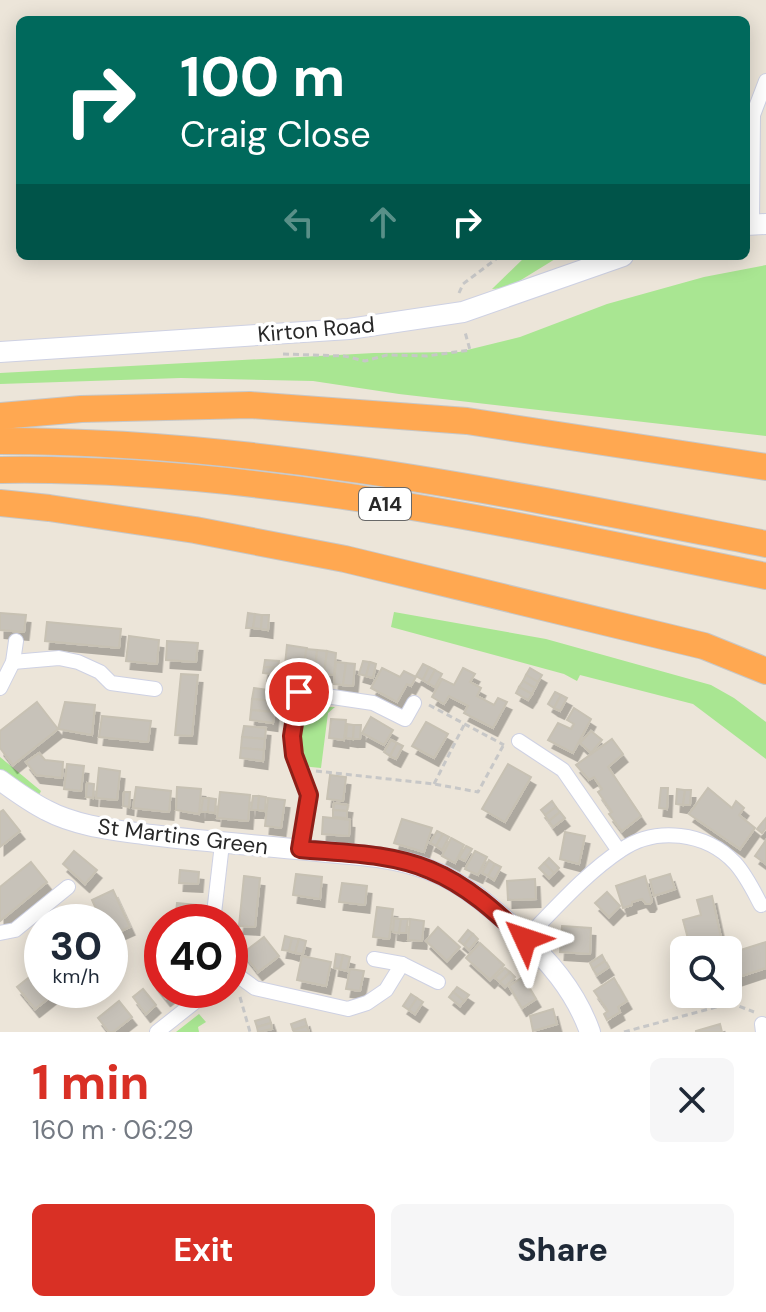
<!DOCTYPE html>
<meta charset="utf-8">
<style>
:root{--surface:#fff;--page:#f6f6f7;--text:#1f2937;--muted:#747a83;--accent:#d93025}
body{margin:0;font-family:"DM Sans",sans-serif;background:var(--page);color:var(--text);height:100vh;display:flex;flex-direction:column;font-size:30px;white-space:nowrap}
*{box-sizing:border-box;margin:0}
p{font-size:26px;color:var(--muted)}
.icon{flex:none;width:44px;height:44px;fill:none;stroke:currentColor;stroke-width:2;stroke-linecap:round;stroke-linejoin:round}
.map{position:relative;height:1032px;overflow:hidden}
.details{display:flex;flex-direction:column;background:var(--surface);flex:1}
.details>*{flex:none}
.banner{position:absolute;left:16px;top:16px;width:734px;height:244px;border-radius:12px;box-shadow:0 4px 20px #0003;background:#00695c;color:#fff;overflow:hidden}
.tools{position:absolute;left:670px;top:936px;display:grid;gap:16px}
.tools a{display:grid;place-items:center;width:72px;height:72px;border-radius:12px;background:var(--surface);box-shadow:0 4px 20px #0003;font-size:40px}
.speed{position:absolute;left:24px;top:904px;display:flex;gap:16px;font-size:40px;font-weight:700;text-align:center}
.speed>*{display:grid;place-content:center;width:104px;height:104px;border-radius:50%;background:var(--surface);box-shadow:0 4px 20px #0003;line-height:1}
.speed small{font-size:20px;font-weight:400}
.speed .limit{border:12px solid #d22;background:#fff;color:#111}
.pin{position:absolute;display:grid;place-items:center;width:68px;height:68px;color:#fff;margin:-34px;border:4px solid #fff;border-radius:50%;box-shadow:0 2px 8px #0007}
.me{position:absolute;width:88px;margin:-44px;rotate:312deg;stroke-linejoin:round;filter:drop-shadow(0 0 6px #0008)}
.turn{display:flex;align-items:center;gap:28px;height:168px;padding:0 32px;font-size:36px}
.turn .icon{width:104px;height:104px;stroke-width:2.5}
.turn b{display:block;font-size:56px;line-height:68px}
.lanes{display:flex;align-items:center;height:76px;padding:0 32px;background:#0003;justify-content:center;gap:40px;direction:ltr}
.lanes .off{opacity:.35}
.round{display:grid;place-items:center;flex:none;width:84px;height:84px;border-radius:12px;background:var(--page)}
.head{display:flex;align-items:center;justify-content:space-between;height:136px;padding:0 32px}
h1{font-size:48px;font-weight:800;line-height:60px;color:var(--accent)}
.cta{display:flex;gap:16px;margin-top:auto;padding:16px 32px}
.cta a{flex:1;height:92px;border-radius:12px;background:var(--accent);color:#fff;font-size:32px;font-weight:800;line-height:92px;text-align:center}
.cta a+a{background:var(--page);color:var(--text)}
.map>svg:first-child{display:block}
.green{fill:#a9e692}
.building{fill:#c7c2b9;stroke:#c7c1b3;stroke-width:2;filter:url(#shadow)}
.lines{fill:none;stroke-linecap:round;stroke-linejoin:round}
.street-casing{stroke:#ced1e3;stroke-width:16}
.secondary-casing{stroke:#ced1e3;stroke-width:22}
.highway-casing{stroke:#c7c7c7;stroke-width:28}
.path{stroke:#c7c7c7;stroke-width:3;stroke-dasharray:6 4;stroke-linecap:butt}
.street{stroke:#fff;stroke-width:14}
.secondary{stroke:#fff;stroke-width:20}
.highway{stroke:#ffa851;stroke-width:26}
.route-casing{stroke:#8d1f18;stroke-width:20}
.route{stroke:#d93025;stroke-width:14}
.labels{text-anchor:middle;stroke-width:7;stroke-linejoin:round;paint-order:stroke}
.shield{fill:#fff;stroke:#686868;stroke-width:2}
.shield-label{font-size:20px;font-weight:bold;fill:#282828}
.street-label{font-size:22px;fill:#282828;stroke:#fff}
</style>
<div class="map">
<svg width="766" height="1032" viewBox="0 0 766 1032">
<defs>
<filter id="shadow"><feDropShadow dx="4.5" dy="8" stdDeviation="0" flood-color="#0004"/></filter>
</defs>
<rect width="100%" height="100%" fill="#ece5d9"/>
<g class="green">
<path d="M526 256H560L508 288 492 289Z"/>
<path d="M766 265V436L399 394 313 381 181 378 0 384V373L374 353 459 352 520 337 607 304 704 277Z"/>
<path d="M394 612 546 639 711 685 734 698 766 722V759L693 704 580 675 577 681 564 674 391 627Z"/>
<path d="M322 707H335L328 713 321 768 301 766 297 742 301 721Z"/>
<path d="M0 757 41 791 39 795 0 773Z"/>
<path d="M199 1014 206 1022 198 1027 199 1032H176Z"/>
</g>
<g class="building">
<path d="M0 613 26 615 24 632 0 630Z"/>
<path d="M248 613 255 614 253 628H246Z"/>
<path d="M255 614 262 615 261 629 253 628Z"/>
<path d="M262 615H269L268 630 261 629Z"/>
<path d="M47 622 121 629 119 648 45 641Z"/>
<path d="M129 636 159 640 157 664 126 661Z"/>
<path d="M167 641 198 643 196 662 166 660Z"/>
<path d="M287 645 307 648 304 668 285 665Z"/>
<path d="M306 649 317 650 315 673 304 672Z"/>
<path d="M317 650 327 651 324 674 315 673Z"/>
<path d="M327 651 336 653 334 675 324 674Z"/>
<path d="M265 660 279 661 278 668 264 667Z"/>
<path d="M363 661 370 662 366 676 359 674Z"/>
<path d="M336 662 346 663 343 685 334 684Z"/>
<path d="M370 662 376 664 373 678 366 676Z"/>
<path d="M346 663 355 664 353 686 343 685Z"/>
<path d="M423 664 429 667 423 680 416 676Z"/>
<path d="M264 667 278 668 277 675 263 673Z"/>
<path d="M429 667 435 670 428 683 423 680Z"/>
<path d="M382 668 400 677 404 671 416 677 411 686 407 684 397 702 371 688Z"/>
<path d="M463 668 475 674 470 682 481 688 477 696 494 705 498 698 507 702 493 728 464 713 468 706 449 696 444 704 432 697 442 679 454 685Z"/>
<path d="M530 668 542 675 538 682 526 675Z"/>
<path d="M435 670 442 674 435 687 428 683Z"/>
<path d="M181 674 198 675 192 736 175 735Z"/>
<path d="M526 675 538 682 535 688 523 681Z"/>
<path d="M523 681 535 688 532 694 519 687Z"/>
<path d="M519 687 532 694 528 700 516 693Z"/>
<path d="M254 688 276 691 275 701 252 699Z"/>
<path d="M555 692 561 695 554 708 548 704Z"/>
<path d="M561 695 567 698 560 711 554 708Z"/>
<path d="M252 699 275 701 274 712 251 710Z"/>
<path d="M37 702 58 729 13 765 0 748V731Z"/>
<path d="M65 702 95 705 92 735 58 729Z"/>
<path d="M574 708 591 719 573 753 548 740 558 723 571 729 574 724 567 720Z"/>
<path d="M251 710 274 712 273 723 250 720Z"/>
<path d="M102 716 151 721 148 742 99 737Z"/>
<path d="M371 717 393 730 384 745 362 733Z"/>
<path d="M331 719 346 720 344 740 329 738Z"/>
<path d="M426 722 448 734 434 758 412 746Z"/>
<path d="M347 724 354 725 353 739 346 738Z"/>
<path d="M354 725H361L360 739H353Z"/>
<path d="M244 726 266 728 265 739 242 737Z"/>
<path d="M591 731 602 740 591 753 580 743Z"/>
<path d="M242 737 265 739 264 750 241 748Z"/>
<path d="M612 739 623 754 608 767 641 816 622 831 609 814 612 812 598 792 602 789 594 777 589 780 576 765Z"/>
<path d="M391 740 397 743 390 756 384 752Z"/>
<path d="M397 743 403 746 396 759 390 756Z"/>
<path d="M241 748 264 750 263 761 240 758Z"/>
<path d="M39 753 45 760 63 762 62 778 36 775 26 762Z"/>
<path d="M67 764 84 766 81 791 64 789Z"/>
<path d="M508 764 531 777 505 822 482 809Z"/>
<path d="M99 768 120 771 117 800 96 798Z"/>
<path d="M330 775 346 777 343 801 327 799Z"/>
<path d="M87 783 94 784 93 798 86 797Z"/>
<path d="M136 787 171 791 169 812 133 808Z"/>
<path d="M177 787 201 789 199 814 176 810Z"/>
<path d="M661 788H668L667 809 659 808Z"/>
<path d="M708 788 732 808 736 801 744 808 739 815 755 828 740 849 689 814Z"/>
<path d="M677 789 685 790 683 805 676 804Z"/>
<path d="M685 790H691L690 805H683Z"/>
<path d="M124 792H130L129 807 123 806Z"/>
<path d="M220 792 250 795 248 821 217 818Z"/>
<path d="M253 796H259L258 810H251Z"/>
<path d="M259 796 266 797 265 811 258 810Z"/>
<path d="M203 798H209L208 812H201Z"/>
<path d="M209 798 216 799 215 813 208 812Z"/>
<path d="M268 798 285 800 281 828 265 826Z"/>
<path d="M552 801 556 807 545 815 541 810Z"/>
<path d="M334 803 348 805 347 811 333 810Z"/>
<path d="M556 807 560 812 549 821 545 815Z"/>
<path d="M3 810 20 831 0 847V812Z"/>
<path d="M333 810 347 811V818L333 817Z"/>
<path d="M560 812 565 818 553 827 549 821Z"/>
<path d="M323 817 350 820 349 836 322 834Z"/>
<path d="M766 818V828L762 833 757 829Z"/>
<path d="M402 819 432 828 424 852 394 843Z"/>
<path d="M437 831 443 834 436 846 430 843Z"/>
<path d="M565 832 585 836 579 864 560 859Z"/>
<path d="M443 834 449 837 442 850 436 846Z"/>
<path d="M451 838 464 845 455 863 442 856Z"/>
<path d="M766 840V864L755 856Z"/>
<path d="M466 846 472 849 465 861 459 858Z"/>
<path d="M74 851 97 870 85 884 63 864Z"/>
<path d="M475 851 487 857 478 875 465 869Z"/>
<path d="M549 858 559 868 554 873 544 863Z"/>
<path d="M489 860 495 864 488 876 482 873Z"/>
<path d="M31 862 47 882 0 921V887Z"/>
<path d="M544 863 554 873 549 878 539 868Z"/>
<path d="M495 864 501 867 494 880 488 876Z"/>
<path d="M180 870 199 872 198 884 179 883Z"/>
<path d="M296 874 322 877 320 899 293 895Z"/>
<path d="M670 874 675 889 654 896 650 880Z"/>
<path d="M244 876 260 878 255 927 239 926Z"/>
<path d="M645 876 652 901 650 904H646L642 899 632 902V905L623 908 616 886Z"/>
<path d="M535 879 536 899 508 900 507 881Z"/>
<path d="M342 883 367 886 365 905 339 902Z"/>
<path d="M113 890 130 927 110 936V922H102L92 900Z"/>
<path d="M607 892 620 906 609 917 595 903Z"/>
<path d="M712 896 722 942 716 944 718 950H691L683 920 701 915 697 900Z"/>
<path d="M177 903 196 905 195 922H175Z"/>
<path d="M377 907 393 909 389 939 373 937Z"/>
<path d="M394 918 401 919 399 933 393 932Z"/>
<path d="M401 919H408L406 933H399Z"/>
<path d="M410 919 424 921 422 941 408 940Z"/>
<path d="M562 926 591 928 590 954 560 952Z"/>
<path d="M438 927 460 947 447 961 426 941Z"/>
<path d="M468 930 473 934 464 945 459 941Z"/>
<path d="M473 934 478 939 469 950 464 945Z"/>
<path d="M285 936 292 938 289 951 282 950Z"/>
<path d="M264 937 279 956 258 972 243 953Z"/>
<path d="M292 938 299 939 295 953 289 951Z"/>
<path d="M299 939 306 941 303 954 295 953Z"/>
<path d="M766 942V968L733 979 732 975 728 976V954Z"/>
<path d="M480 943 504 965 490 980 466 958Z"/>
<path d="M336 954 343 955 340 969 334 968Z"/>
<path d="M343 955 350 957 347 971 340 969Z"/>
<path d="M602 955 605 961 593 969 590 963Z"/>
<path d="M302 956 331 962 326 986 297 980Z"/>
<path d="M605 961 609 967 597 975 593 969Z"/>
<path d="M42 967V990H59L35 1009 17 987Z"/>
<path d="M505 968 510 972 500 982 495 978Z"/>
<path d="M350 969 364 971 360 991 346 989Z"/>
<path d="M510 972 515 977 505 987 500 982Z"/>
<path d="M162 975V990H176L166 998 153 982Z"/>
<path d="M523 977 536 999 522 1008 509 986Z"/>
<path d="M614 978 627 1001 618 1007 620 1012 607 1020 604 1014 608 1011 594 991Z"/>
<path d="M457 987 469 995 464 1001 453 992Z"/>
<path d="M143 989 156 1005 146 1014 133 997Z"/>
<path d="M453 992 464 1001 460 1006 449 997Z"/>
<path d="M411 994 417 998 409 1010 403 1006Z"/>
<path d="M417 998 423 1002 415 1014 409 1010Z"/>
<path d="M119 1001 132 1017 113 1032H109L98 1018Z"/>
<path d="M553 1009 557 1024 533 1031 530 1016Z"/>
<path d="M269 1017 271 1023 257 1027 255 1021Z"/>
<path d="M305 1019 307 1026 293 1030 291 1024Z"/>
<path d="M271 1023 272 1029 258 1032 257 1027Z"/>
<path d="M720 1024 722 1032H696V1031Z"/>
<path d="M307 1026 309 1032H294L293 1030Z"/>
</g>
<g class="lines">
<defs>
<g id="street">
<path d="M752 224 753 115 766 81"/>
<path d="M13 662 59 658 78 662 100 672 111 683 155 689"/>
<path d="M0 688 13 662 16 641"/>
<path d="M519 741 563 770 619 851"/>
<path d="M300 849 309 795 294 755 292 736 299 692 373 703 405 719 414 703"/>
<path d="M213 922 222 844"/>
<path d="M0 933 15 930 68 887"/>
<path d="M525 939C555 909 585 874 621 850 656 826 706 832 735 863 746 875 753 890 761 905"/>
<path d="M374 959 402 964 438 982"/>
<path d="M230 970 255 988 348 1009 367 1003 386 990 402 964"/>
<path d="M762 1024 763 1032"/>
<path d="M157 1032 210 990"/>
</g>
<g id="secondary">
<path d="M746 225 766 224"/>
<path d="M0 352 349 329 463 312 623 256"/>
<path d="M0 780C15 791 30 802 46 810 78 827 116 830 151 835 209 842 268 846 326 852 360 855 395 857 427 869 461 881 490 906 516 930 548 960 575 990 590 1032"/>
</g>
<g id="highway">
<path d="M0 416 81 409 250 405 467 421 766 467"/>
<path d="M0 441C261 441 511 494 766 544"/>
<path d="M0 470C258 466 514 525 766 576"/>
<path d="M0 503 49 508 195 530 345 559 704 646 766 671"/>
</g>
</defs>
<use href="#street" class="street-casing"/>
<use href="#secondary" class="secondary-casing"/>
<use href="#highway" class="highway-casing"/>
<g class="path">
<path d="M459 293 463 284 500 256"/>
<path d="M283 354 344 356 365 361 387 355 427 356 470 350 465 332"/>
<path d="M429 705 504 745"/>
<path d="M316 771 434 784 478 792 503 746"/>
<path d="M434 784 464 725"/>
<path d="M240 997 250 1032"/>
<path d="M624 1032 731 1003 754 1012"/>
</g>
<use href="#street" class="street"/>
<use href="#secondary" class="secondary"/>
<use href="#highway" class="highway"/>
</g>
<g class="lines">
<defs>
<path id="route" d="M299 692 292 736 294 755 309 795 300 849C342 853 390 853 430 870 467 885 496 912 525 939"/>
</defs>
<use href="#route" class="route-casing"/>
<use href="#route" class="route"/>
</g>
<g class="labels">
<rect class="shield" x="359" y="488" width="52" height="32" rx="6"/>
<g class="shield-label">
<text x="385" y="511">A14</text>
</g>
<g class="street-label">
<text transform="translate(316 329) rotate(-5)" y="8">Kirton Road</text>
<text transform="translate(183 836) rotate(7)" y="8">St Martins Green</text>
</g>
</g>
</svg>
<div class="tools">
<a><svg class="icon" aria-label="search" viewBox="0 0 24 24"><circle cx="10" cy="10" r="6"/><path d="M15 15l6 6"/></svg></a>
</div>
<div class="speed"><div>30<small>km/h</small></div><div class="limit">40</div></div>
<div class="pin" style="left:299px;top:692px;background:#d93025"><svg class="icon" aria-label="arrive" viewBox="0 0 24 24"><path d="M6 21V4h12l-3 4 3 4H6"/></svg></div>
<svg class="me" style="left:525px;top:939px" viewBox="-20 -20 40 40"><path d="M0-17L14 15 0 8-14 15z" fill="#d93025" stroke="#fff" stroke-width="4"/></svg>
<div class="banner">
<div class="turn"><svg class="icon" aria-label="right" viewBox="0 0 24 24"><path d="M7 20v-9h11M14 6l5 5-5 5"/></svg><div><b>100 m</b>Craig Close</div></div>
<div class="lanes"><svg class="icon off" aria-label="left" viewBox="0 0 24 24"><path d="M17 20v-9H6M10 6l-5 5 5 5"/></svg><svg class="icon off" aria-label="ahead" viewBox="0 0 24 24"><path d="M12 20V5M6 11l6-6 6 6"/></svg><svg class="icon" aria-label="right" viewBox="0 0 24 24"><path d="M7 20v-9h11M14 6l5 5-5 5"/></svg></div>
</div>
</div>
<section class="details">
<div class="head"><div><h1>1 min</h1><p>160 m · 06:29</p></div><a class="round"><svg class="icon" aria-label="close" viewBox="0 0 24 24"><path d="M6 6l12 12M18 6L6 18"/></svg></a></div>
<div class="cta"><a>Exit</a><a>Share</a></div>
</section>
